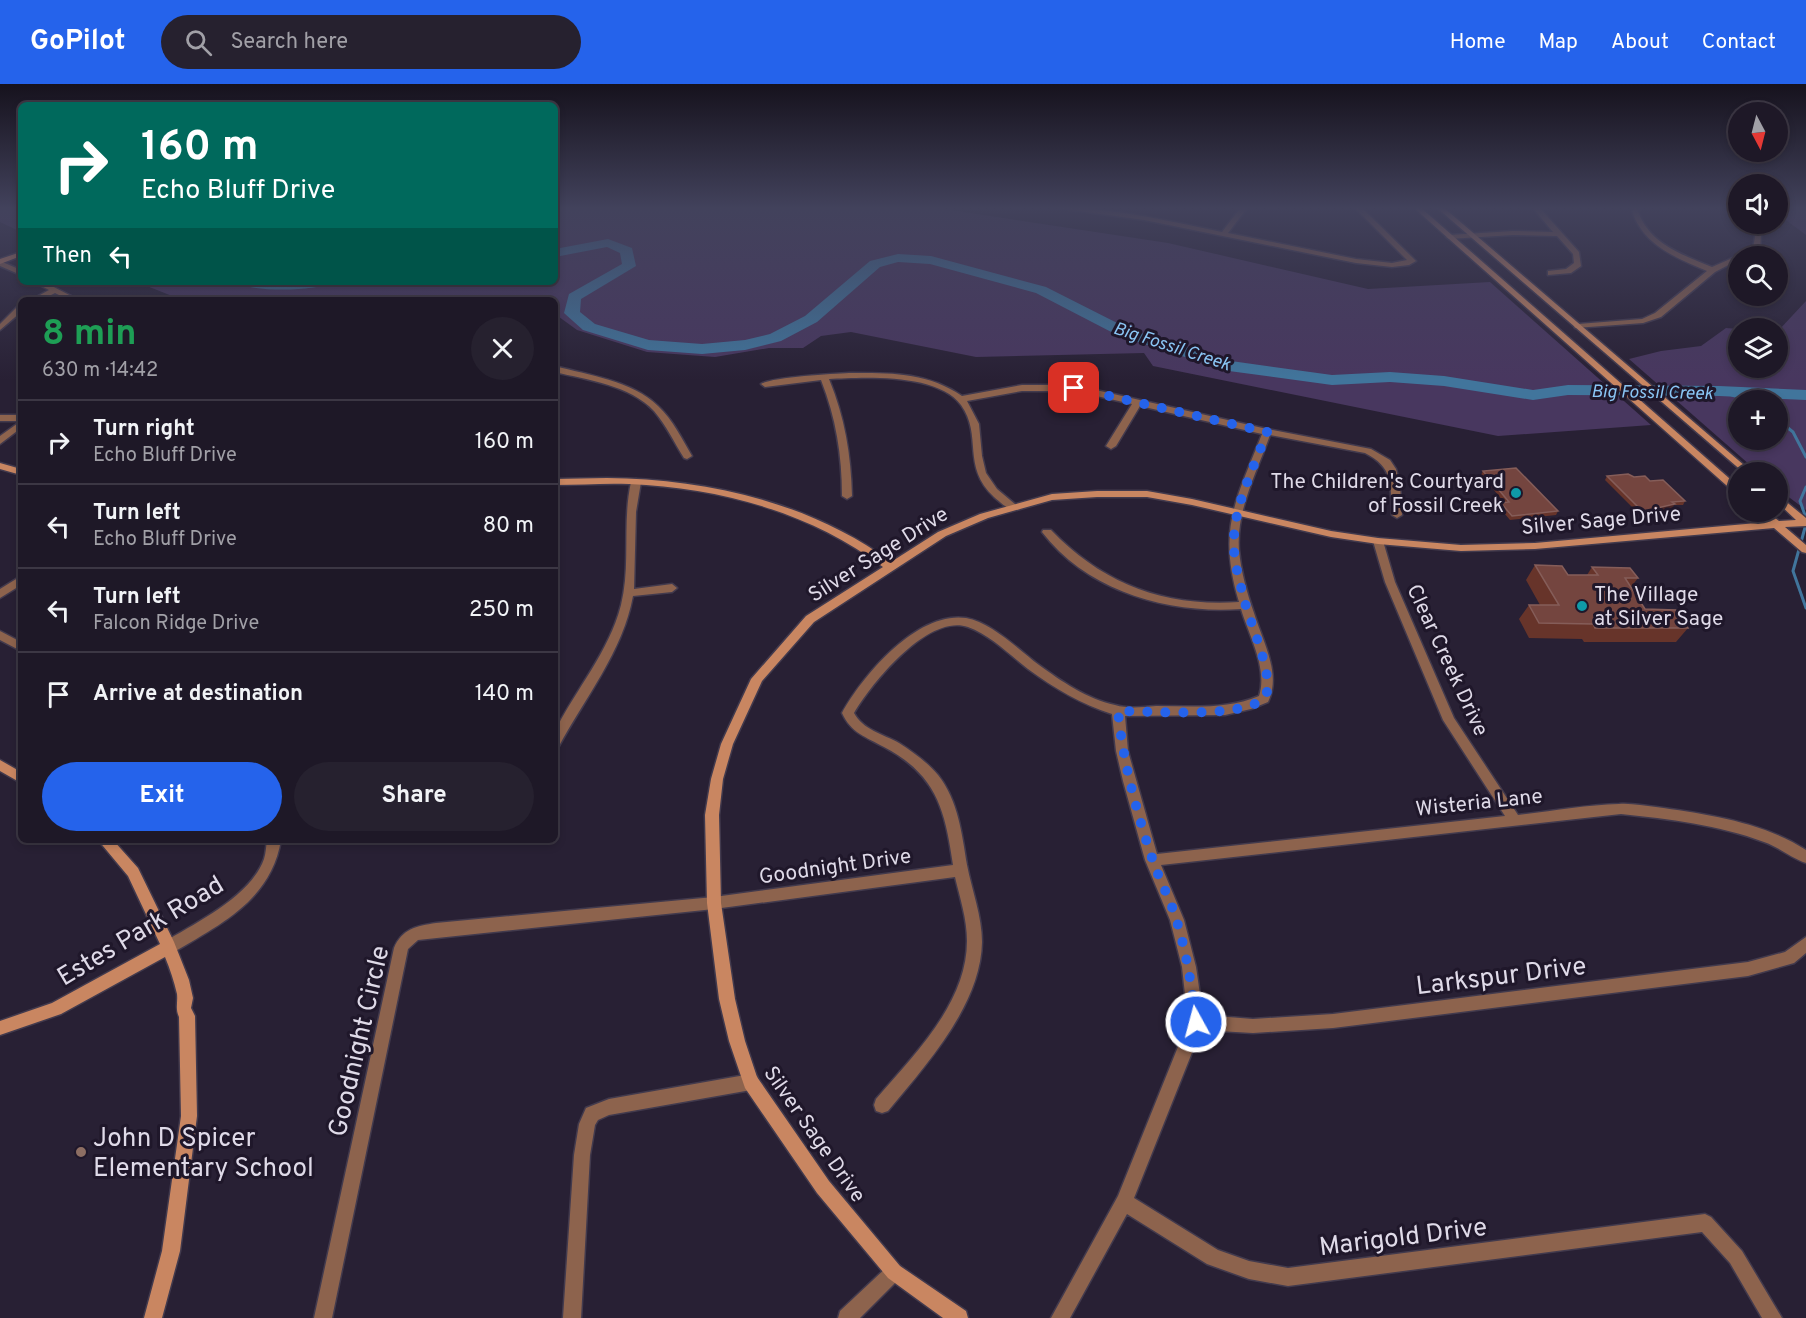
<!DOCTYPE html>
<meta charset="utf-8">
<style>
:root{--surface:#1e1827;--page:#26212f;--text:#f1f3f6;--muted:#a1a0a7;--line:#3c3744;--accent:#2563eb}
body{margin:0;font-family:Overpass,sans-serif;background:var(--page);color:var(--text);height:100vh;display:flex;flex-direction:column;font-size:22px;white-space:nowrap}
*{box-sizing:border-box;margin:0}
p{font-size:20px;color:var(--muted)}
.icon{flex:none;width:33px;height:33px;fill:none;stroke:currentColor;stroke-width:2;stroke-linecap:round;stroke-linejoin:round}
.map{position:relative;flex:1;overflow:hidden}
.side{position:absolute;left:18px;top:213px;width:540px;height:546px;display:flex;flex-direction:column;background:var(--surface);border-radius:9px;box-shadow:0 3px 9px #0003,0 0 0 2px var(--line)}
.side>*{flex:none}
.guide{position:absolute;left:18px;top:18px;width:540px;height:183px;border-radius:9px;box-shadow:0 3px 9px #0003,0 0 0 2px var(--line);background:#00695c;color:#fff;overflow:hidden}
.needle{width:39px;rotate:173deg}
.tools{position:absolute;left:1728px;top:18px;display:grid;gap:12px}
.tools a{display:grid;place-items:center;width:60px;height:60px;border-radius:50%;background:var(--surface);box-shadow:0 3px 9px #0003,0 0 0 2px var(--line);font-size:30px}
.pin{position:absolute;display:grid;place-items:center;width:51px;height:51px;color:#fff;margin:-26px;border-radius:12px;box-shadow:0 3px 9px #0006}
.me{position:absolute;width:66px;margin:-33px;rotate:353deg;stroke-linejoin:round;filter:drop-shadow(0 0 4px #0008)}
.turn{display:flex;align-items:center;gap:21px;height:126px;padding:0 24px;font-size:27px}
.turn .icon{width:78px;height:78px;stroke-width:2.5}
.turn b{display:block;font-size:42px;line-height:51px}
.then{display:flex;align-items:center;height:57px;padding:0 24px;background:#0003;gap:12px;font-size:22px}
.round{display:grid;place-items:center;flex:none;width:63px;height:63px;border-radius:32px;background:var(--page)}
.overview{display:flex;align-items:center;justify-content:space-between;height:102px;padding:0 24px}
h1{font-size:36px;font-weight:700;line-height:45px;color:#1e9e55}
.action{display:flex;gap:12px;margin-top:auto;padding:12px 24px}
.action a{flex:1;height:69px;border-radius:36px;background:var(--accent);color:#fff;font-size:24px;font-weight:700;line-height:69px;text-align:center}
.action a+a{background:var(--page);color:var(--text)}
ul{padding:0;list-style:none}
li{display:flex;align-items:center;gap:18px;height:84px;padding:0 24px;border-top:2px solid var(--line)}
li div{flex:1}
li b{display:block;font-size:22px}
li em{font-style:normal}
header{display:flex;align-items:center;gap:36px;box-sizing:border-box;height:84px;padding:0 30px;background:var(--accent);color:#fff}
header strong{font-size:28px}
nav{display:flex;gap:33px;margin-inline-start:auto;font-size:21px}
.search{width:420px;height:54px;background:var(--page);display:flex;align-items:center;gap:15px;box-sizing:border-box;padding:0 21px;border-radius:33px;color:var(--muted);font-size:22px}
.map>svg:first-child{display:block}
.green{fill:#48375f;fill-rule:evenodd}
.lines{fill:none;stroke-linecap:round;stroke-linejoin:round}
.stream{stroke:#41759c;stroke-width:3}
.river{fill:#41759c;fill-rule:evenodd}
.street-casing{stroke:#423a4d;stroke-width:3}
.secondary-casing{stroke:#423a4d;stroke-width:3}
.street{fill:#8d634d;fill-rule:evenodd}
.secondary{fill:#c98661;fill-rule:evenodd}
.wall{fill:#67342a}
.shaded-wall{fill:#482426}
.building{fill:#74453f;stroke:#855d59;stroke-width:1.5}
.route{stroke:#2563eb;stroke-width:10;stroke-dasharray:0 18}
.culture-dot{fill:#0f9aa8;stroke:#1f172a;stroke-width:2}
.education-dot{fill:#8d6e63;stroke:#1f172a;stroke-width:2}
.labels{text-anchor:middle;stroke-width:6;stroke-linejoin:round;paint-order:stroke}
.far-water-label{font-size:18px;font-style:italic;fill:#8ac5f4;stroke:#1f172a}
.poi-label{font-size:21px;fill:#dfdae8;stroke:#1f172a;text-anchor:end}
.street-label{font-size:21px;fill:#dfdae8;stroke:#1f172a}
.near-street-label{font-size:26px;fill:#dfdae8;stroke:#1f172a}
.near-poi-label{font-size:26px;fill:#dfdae8;stroke:#1f172a;text-anchor:start}
</style>
<header>
<strong>GoPilot</strong>
<div class="search"><svg class="icon" aria-label="search" viewBox="0 0 24 24"><circle cx="10" cy="10" r="6"/><path d="M15 15l6 6"/></svg>Search here</div>
<nav><a>Home</a><a>Map</a><a>About</a><a>Contact</a></nav>
</header>
<div class="map">
<svg width="1806" height="1234" viewBox="0 0 1806 1234">
<rect width="100%" height="100%" fill="#282034"/>
<g class="green">
<path d="M0 123H21V148L0 138Z"/>
<path d="M555 123H931L1168 159 1368 205 1490 198 1651 341 1498 352 1153 282 1144 269 976 273 851 248 821 252 803 264H769L715 273 647 268 577 246 555 230V216H182L137 198H555Z"/>
<path d="M1778 123H1806V151L1778 130Z"/>
<path d="M1806 217V426L1778 405V388H1758L1629 275 1661 267 1701 262 1726 244 1738 245V284H1778V247ZM1778 316V356H1738V316Z"/>
</g>
<g class="lines">
<g class="stream">
<path d="M1719 307 1748 316"/>
<path d="M1778 336 1793 348 1806 373"/>
<path d="M1806 403 1800 417 1806 434"/>
<path d="M1806 440 1793 487 1806 524"/>
</g>
<g class="river">
<path d="M608 155 632 164 636 182 581 215 580 228 595 240 649 256 702 260 745 256 770 250 805 232 870 177 898 170 931 172 1046 203 1131 246 1231 277 1332 291 1390 288 1444 292 1533 306 1568 301 1719 302 1806 306V316L1719 312 1568 311 1533 316 1444 302 1390 298 1332 301 1229 287 1119 252 1036 209 930 180 898 178 880 183 817 238 781 257 745 266 702 270 648 266 583 246 564 229 569 210 622 180 620 169 607 163 555 173V165Z"/>
<path d="M237 198H329C320 208 246 208 237 198Z"/>
</g>
<defs>
<g id="street">
<path d="M1050 123C1108 123 1165 136 1222 148L1241 123H1248L1228 149 1356 175 1392 179 1407 176 1354 123H1361L1416 177 1409 181 1392 183 1356 179 1144 136Z"/>
<path d="M1532 123H1539L1579 168 1581 182 1571 189 1548 191V187L1566 185 1574 179 1573 170 1557 152 1513 151 1449 155 1446 153 1449 151 1513 147 1553 148Z"/>
<path d="M1635 123H1643L1638 127C1649 160 1683 171 1712 183L1753 165 1755 152 1758 150 1761 152 1760 166 1746 172H1738V176L1715 188 1661 233 1643 239 1575 244 1574 242 1578 240 1642 235 1655 229 1707 187C1676 174 1643 161 1632 127Z"/>
<path d="M0 177 21 186V191L0 182Z"/>
<path d="M34 198H44L79 216H69L55 209 41 216H31L49 206Z"/>
<path d="M18 222H21V228L0 246V240Z"/>
<path d="M555 282C588 291 633 297 658 322 673 336 682 355 692 372L687 375 684 374C674 358 666 341 654 327 630 301 587 296 555 288Z"/>
<path d="M849 289C890 289 927 288 962 312L1022 301H1074L1267 345 1371 365 1390 376 1396 385 1400 401 1402 431 1397 434 1392 431C1390 402 1395 384 1365 369L1270 351C1257 388 1236 426 1239 466 1241 488 1247 509 1254 529 1262 556 1282 590 1268 618L1251 625 1225 631 1125 632 1128 667 1157 770 1505 732 1443 636 1385 498 1373 457 1378 454 1383 457 1395 498 1454 634 1518 731C1552 727 1586 721 1619 720 1631 719 1644 722 1656 723 1706 730 1763 738 1806 766V779C1791 774 1779 763 1764 758 1719 741 1669 735 1621 730L1161 781 1184 836 1196 883 1203 931 1253 935 1333 930 1748 878 1785 868 1806 853V869L1794 879 1748 892 1333 944 1253 949 1201 946 1134 1114 1218 1166 1249 1177 1288 1184 1705 1130 1711 1133 1742 1167 1782 1234H1762L1730 1179 1702 1148 1288 1202 1249 1195 1207 1180 1127 1130 1070 1234H1051L1118 1112 1188 938 1182 883 1170 836 1145 776 1123 697 1116 667 1112 630C1081 620 1054 604 1028 585 1010 571 990 551 968 543 928 529 871 600 854 629 863 646 883 650 899 659 913 668 927 678 938 691 958 716 962 750 967 781 972 807 982 832 982 858 981 921 926 981 888 1027L882 1029 876 1027 874 1021 876 1015C914 971 967 919 967 857 967 835 960 814 955 793L714 825 418 856 408 865 332 1234H314L394 864C402 845 416 842 436 839L714 813 953 781C945 726 937 691 884 663 866 653 851 649 842 629 863 591 917 527 966 534 991 538 1019 566 1039 581 1061 597 1087 615 1115 621 1128 625 1142 623 1156 622 1191 622 1226 626 1259 612 1268 584 1249 552 1241 525 1169 530 1088 508 1042 448L1043 446H1051C1103 500 1164 523 1239 518 1217 445 1236 416 1262 350L1140 322 1116 362 1111 365 1106 362 1132 320 1074 307H1022L967 317 979 340 982 372 986 389 997 405 1016 421 1018 423 1013 426C1006 424 1000 418 994 413 961 382 983 352 961 321 938 289 864 293 829 295 845 334 851 371 852 412L847 415 842 412C842 371 836 334 821 296L765 303 761 300C772 293 832 290 849 289Z"/>
<rect x="0" y="331" width="21" height="6"/>
<path d="M21 337V344L0 360V352Z"/>
<path d="M636 395 641 398 636 428 634 505 672 500 677 504 672 508 633 512C623 567 585 614 559 662L555 664V647C576 605 609 568 621 521 631 481 622 439 631 398Z"/>
<path d="M21 492V501L0 514V505Z"/>
<path d="M0 547 21 558V567L0 556Z"/>
<path d="M267 756H281C271 816 221 840 174 868L169 870 164 868 162 863 164 858C196 839 251 812 264 775 266 769 266 762 267 756Z"/>
<path d="M751 990 757 992 759 998 757 1004 751 1006 609 1031 598 1036 595 1041 590 1071 581 1234H563L574 1071 579 1040 586 1024 609 1015Z"/>
<path d="M894 1179 900 1182 903 1188 900 1194 860 1234H838L840 1227 888 1182Z"/>
</g>
<g id="secondary">
<path d="M1413 123H1420L1738 402V410L1735 409Z"/>
<path d="M1436 123H1443L1752 388H1743Z"/>
<path d="M21 168V172L0 180V175Z"/>
<path d="M0 379 21 385V391L0 385Z"/>
<path d="M607 394C706 395 810 418 891 478L938 448 980 430 1052 410 1097 407H1147L1192 415 1331 447 1378 454 1461 461 1535 459 1768 438 1757 428H1767L1779 437 1796 436 1778 419V411L1806 434V442L1785 443 1806 461V469L1802 468 1774 444 1535 465 1461 467 1378 460 1331 453 1192 421 1147 413H1097L1052 416 988 434 946 452 814 538 762 597 733 660 723 695 719 731 721 819 735 915 745 957 757 993 829 1097 900 1182 966 1227 968 1234H943L888 1194 817 1109 745 1004 729 957 719 915 707 819 705 731 711 695 721 660 751 595 806 532 883 483C810 428 720 404 629 400 604 399 580 401 555 401V395Z"/>
<path d="M0 676 21 688V699L0 687Z"/>
<path d="M98 756H113L138 784 174 858 189 896 193 914 191 924 195 932 197 1032 180 1167 162 1234H144L162 1167 181 1032 179 933C175 924 178 919 177 910 174 897 170 885 165 873L61 930 0 951V937L52 919 160 860 128 792Z"/>
</g>
</defs>
<use href="#street" class="street-casing"/>
<use href="#secondary" class="secondary-casing"/>
<use href="#street" class="street"/>
<use href="#secondary" class="secondary"/>
</g>
<g class="wall">
<path d="M1483 387 1558 427 1556 431 1510 436 1499 423 1501 419 1504 418 1481 391Z"/>
<path d="M1607 392 1634 393 1650 397 1685 417 1683 421H1674L1672 424 1658 427 1656 429 1639 430 1605 396Z"/>
<path d="M1535 481 1568 491H1587L1592 483 1638 494 1631 503 1645 525 1688 544 1676 558H1584L1582 555 1529 554 1519 535 1529 521H1540L1526 496Z"/>
</g>
<path class="shaded-wall" d="M1675 420 1672 424 1658 427 1659 425 1657 424Z"/>
<g class="building">
<path d="M1516 384 1558 427 1512 432 1501 419 1509 418 1483 387Z"/>
<path d="M1628 390 1634 393 1645 392 1650 397 1663 396 1685 417 1672 418 1675 420 1657 424 1659 425 1642 427 1607 392Z"/>
<path d="M1535 481 1562 482 1568 491H1598L1592 483 1630 484 1638 494H1625L1645 525 1676 526 1688 544H1595L1593 540 1539 539 1529 521H1559Z"/>
</g>
<linearGradient id="sky" x2="0" y2="1"><stop stop-color="#16121d"/><stop offset="0.42" stop-color="#42425c"/><stop offset="1" stop-color="#42425c" stop-opacity="0"/></linearGradient>
<rect width="1806" height="296" fill="url(#sky)"/>
<g class="lines">
<path class="route" d="M1074 304 1267 348C1254 384 1231 426 1234 466 1235 482 1240 499 1244 515 1248 534 1279 602 1263 615 1239 635 1151 627 1118 627 1123 678 1136 726 1152 774 1159 796 1171 816 1177 838 1187 871 1192 904 1196 938"/>
</g>
<g class="culture-dot">
<circle cx="1516" cy="409" r="6"/>
<circle cx="1582" cy="522" r="6"/>
</g>
<circle class="education-dot" cx="81" cy="1068" r="6"/>
<g class="labels">
<g class="far-water-label">
<text transform="translate(1172 262) rotate(18)" y="6">Big Fossil Creek</text>
<text transform="translate(1652 308) rotate(1)" y="6">Big Fossil Creek</text>
</g>
<g class="poi-label">
<text x="1504" y="404">The Children's Courtyard<tspan x="1504" dy="24">of Fossil Creek</tspan></text>
<text x="1594" y="517" text-anchor="start">The Village<tspan x="1594" dy="24">at Silver Sage</tspan></text>
</g>
<g class="street-label">
<text transform="translate(1601 436) rotate(-5)" y="7">Silver Sage Drive</text>
<text transform="translate(878 470) rotate(-32)" y="7">Silver Sage Drive</text>
<text transform="translate(1448 576) rotate(65)" y="7">Clear Creek Drive</text>
<text transform="translate(1479 718) rotate(-6)" y="7">Wisteria Lane</text>
<text transform="translate(835 782) rotate(-8)" y="7">Goodnight Drive</text>
<text transform="translate(815 1050) rotate(55)" y="7">Silver Sage Drive</text>
</g>
<g class="near-street-label">
<text transform="translate(140 846) rotate(-31)" y="9">Estes Park Road</text>
<text transform="translate(1501 891) rotate(-7)" y="9">Larkspur Drive</text>
<text transform="translate(358 957) rotate(-77)" y="9">Goodnight Circle</text>
<text transform="translate(1403 1152) rotate(-7)" y="9">Marigold Drive</text>
</g>
<g class="near-poi-label">
<text x="93" y="1062">John D Spicer<tspan x="93" dy="30">Elementary School</tspan></text>
</g>
</g>
</svg>
<div class="tools">
<a><svg class="needle" viewBox="-14 -14 28 28"><path d="M0-13l5 13h-10z" fill="#e53935"/><path d="M0 13l5-13h-10z" fill="#a1a0a7"/></svg></a>
<a><svg class="icon" aria-label="sound" viewBox="0 0 24 24"><path d="M4 9h4l5-4v14l-5-4H4zM17 9q2 3 0 6"/></svg></a>
<a><svg class="icon" aria-label="search" viewBox="0 0 24 24"><circle cx="10" cy="10" r="6"/><path d="M15 15l6 6"/></svg></a>
<a><svg class="icon" aria-label="layers" viewBox="0 0 24 24"><path d="M12 4l9 5-9 5-9-5zM3 14l9 5 9-5"/></svg></a>
<a>+</a>
<a>−</a>
</div>
<div class="pin" style="left:1074px;top:304px;background:#d93025"><svg class="icon" aria-label="arrive" viewBox="0 0 24 24"><path d="M6 21V4h12l-3 4 3 4H6"/></svg></div>
<svg class="me" style="left:1196px;top:938px" viewBox="-20 -20 40 40"><circle r="17" fill="#2563eb" stroke="#fff" stroke-width="3"/><path d="M0-11L8 9 0 5-8 9z" fill="#fff"/></svg>
<div class="guide">
<div class="turn"><svg class="icon" aria-label="right" viewBox="0 0 24 24"><path d="M7 20v-9h11M14 6l5 5-5 5"/></svg><div><b>160 m</b>Echo Bluff Drive</div></div>
<div class="then">Then<svg class="icon" aria-label="left" viewBox="0 0 24 24"><path d="M17 20v-9H6M10 6l-5 5 5 5"/></svg></div>
</div>
<section class="side">
<div class="overview"><div><h1>8 min</h1><p>630 m · 14:42</p></div><a class="round"><svg class="icon" aria-label="close" viewBox="0 0 24 24"><path d="M6 6l12 12M18 6L6 18"/></svg></a></div>
<ul>
<li><svg class="icon" aria-label="right" viewBox="0 0 24 24"><path d="M7 20v-9h11M14 6l5 5-5 5"/></svg><div><b>Turn right</b><p>Echo Bluff Drive</p></div><em>160 m</em></li>
<li><svg class="icon" aria-label="left" viewBox="0 0 24 24"><path d="M17 20v-9H6M10 6l-5 5 5 5"/></svg><div><b>Turn left</b><p>Echo Bluff Drive</p></div><em>80 m</em></li>
<li><svg class="icon" aria-label="left" viewBox="0 0 24 24"><path d="M17 20v-9H6M10 6l-5 5 5 5"/></svg><div><b>Turn left</b><p>Falcon Ridge Drive</p></div><em>250 m</em></li>
<li><svg class="icon" aria-label="arrive" viewBox="0 0 24 24"><path d="M6 21V4h12l-3 4 3 4H6"/></svg><div><b>Arrive at destination</b></div><em>140 m</em></li>
</ul>
<div class="action"><a>Exit</a><a>Share</a></div>
</section>
</div>
